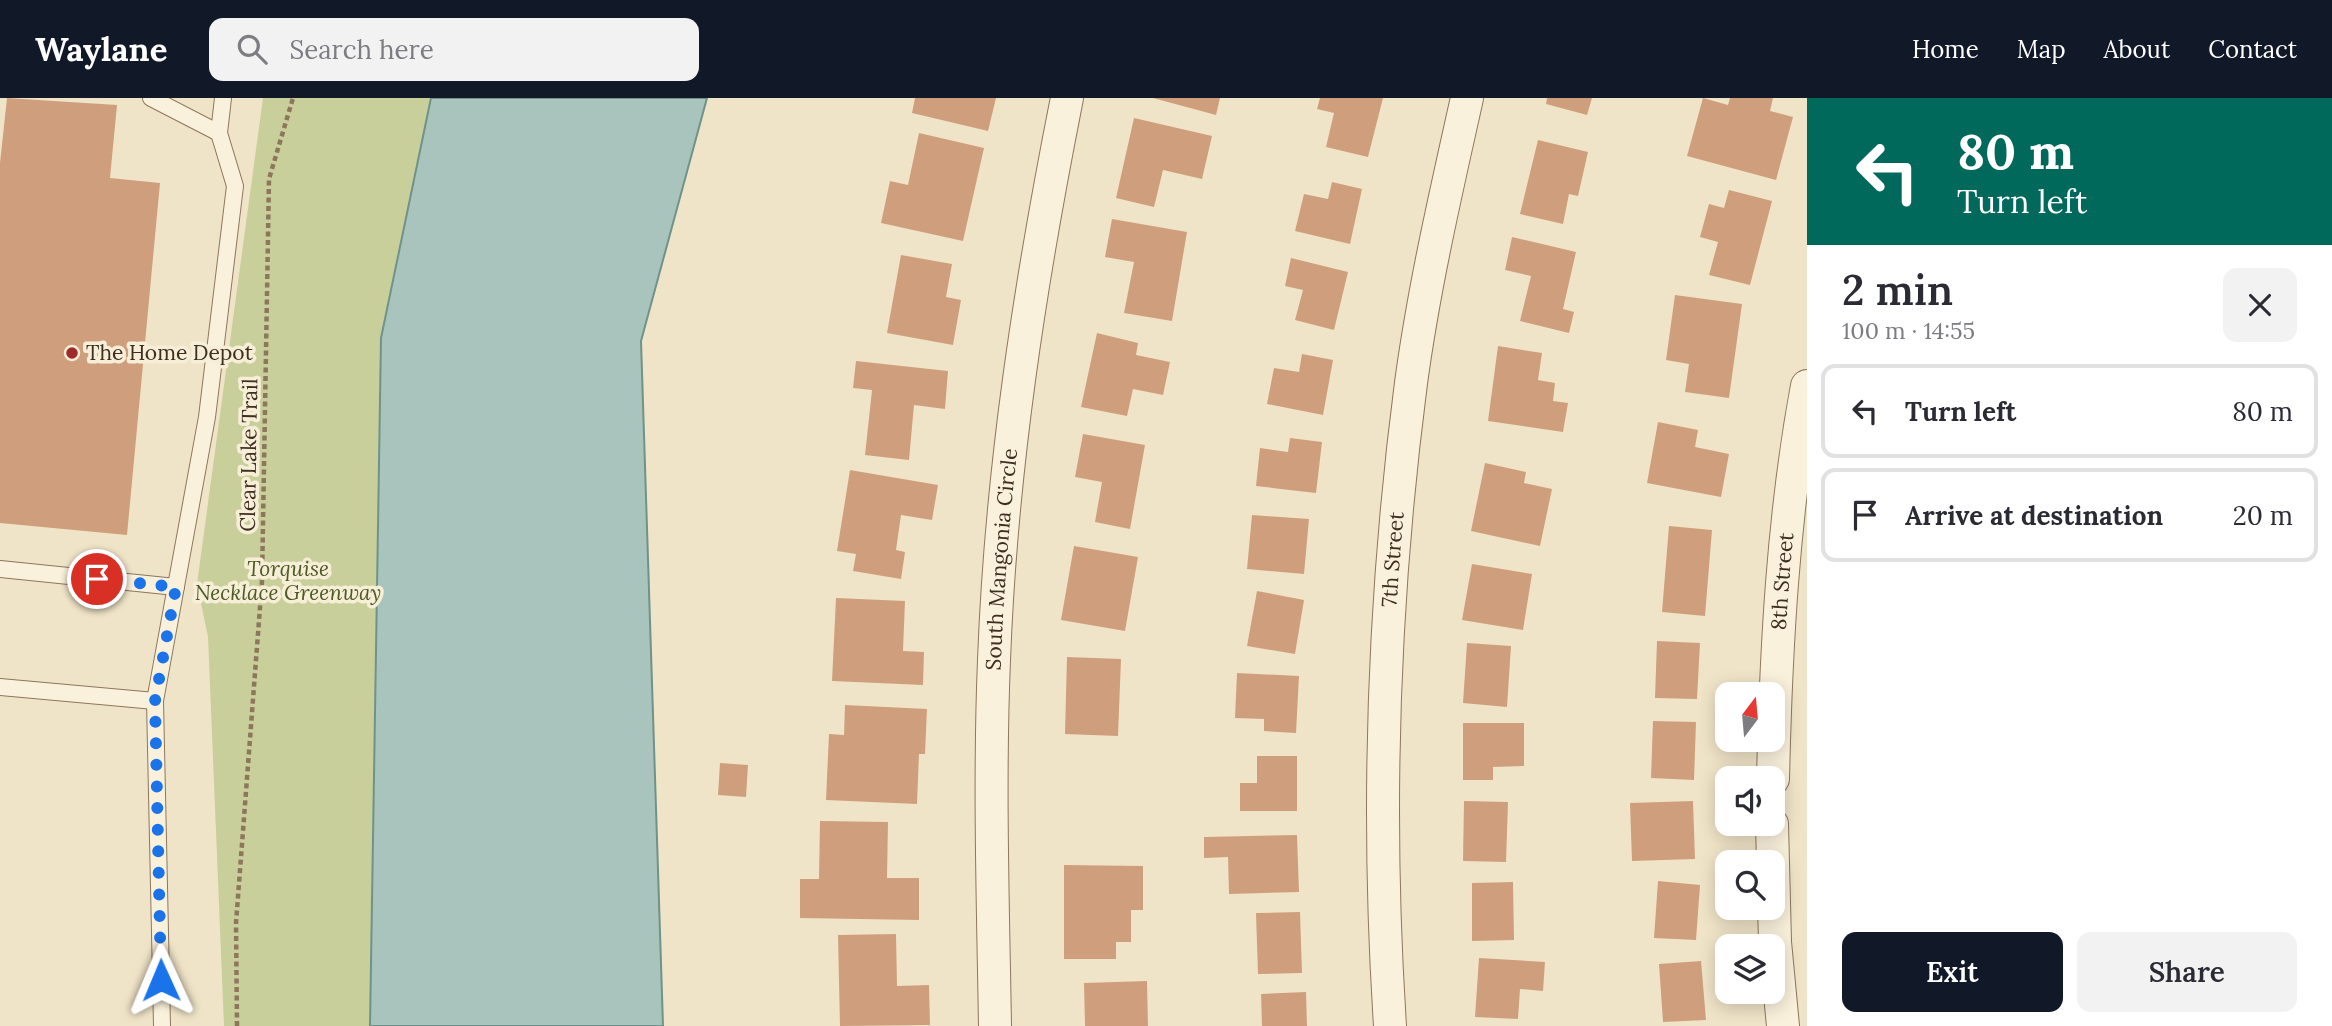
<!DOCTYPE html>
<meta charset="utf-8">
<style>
:root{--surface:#fff;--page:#f2f2f3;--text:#2b2b33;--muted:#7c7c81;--line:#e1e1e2;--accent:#111827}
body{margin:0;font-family:Lora,serif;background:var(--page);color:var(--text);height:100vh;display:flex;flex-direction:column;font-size:26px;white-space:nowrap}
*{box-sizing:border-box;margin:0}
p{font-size:23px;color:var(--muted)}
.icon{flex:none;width:38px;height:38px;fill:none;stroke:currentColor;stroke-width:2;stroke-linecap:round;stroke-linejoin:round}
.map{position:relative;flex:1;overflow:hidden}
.sheet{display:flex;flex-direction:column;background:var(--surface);width:525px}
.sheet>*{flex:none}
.guide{background:#00695c;color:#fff;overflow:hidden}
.needle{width:46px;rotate:16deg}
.fabs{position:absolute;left:1715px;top:584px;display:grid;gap:14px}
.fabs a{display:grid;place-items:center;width:70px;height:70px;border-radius:14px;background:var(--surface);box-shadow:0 4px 18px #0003;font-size:35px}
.pin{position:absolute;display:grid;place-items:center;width:60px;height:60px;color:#fff;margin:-30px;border:4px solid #fff;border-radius:50%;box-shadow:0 2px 7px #0007}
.me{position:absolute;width:77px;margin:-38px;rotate:359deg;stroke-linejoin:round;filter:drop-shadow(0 0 5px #0008)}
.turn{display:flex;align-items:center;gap:24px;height:147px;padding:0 35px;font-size:32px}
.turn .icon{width:91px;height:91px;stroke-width:2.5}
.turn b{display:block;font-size:49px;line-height:60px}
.round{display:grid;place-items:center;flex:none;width:74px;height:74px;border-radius:14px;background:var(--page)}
.summary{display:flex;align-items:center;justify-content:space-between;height:119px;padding:0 35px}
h1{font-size:42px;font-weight:600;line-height:52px}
.cta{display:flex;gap:14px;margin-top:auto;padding:14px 35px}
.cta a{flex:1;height:80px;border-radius:14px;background:var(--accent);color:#fff;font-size:28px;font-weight:600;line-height:80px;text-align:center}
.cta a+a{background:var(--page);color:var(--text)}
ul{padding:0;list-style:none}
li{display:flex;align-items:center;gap:21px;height:94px;margin:0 14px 10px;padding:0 21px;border:4px solid var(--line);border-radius:14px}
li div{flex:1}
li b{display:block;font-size:26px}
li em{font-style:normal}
header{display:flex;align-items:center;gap:42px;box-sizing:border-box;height:98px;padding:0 35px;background:var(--accent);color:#fff}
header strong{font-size:33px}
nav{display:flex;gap:38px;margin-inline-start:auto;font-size:24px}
.search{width:490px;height:63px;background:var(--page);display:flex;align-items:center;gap:18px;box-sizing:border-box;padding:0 24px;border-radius:14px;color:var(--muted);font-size:26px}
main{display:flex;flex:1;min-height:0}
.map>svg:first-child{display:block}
.green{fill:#c9cf9b}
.water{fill:#a9c4bc;stroke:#6f938a;stroke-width:2}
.building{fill:#cf9f7d}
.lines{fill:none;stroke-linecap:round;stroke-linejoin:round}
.service-casing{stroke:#8d765c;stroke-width:18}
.minor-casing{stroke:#8d765c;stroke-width:34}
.path{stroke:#8d765c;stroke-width:4.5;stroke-dasharray:5 3.5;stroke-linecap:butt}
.service{stroke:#faf1dc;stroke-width:16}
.minor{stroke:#faf1dc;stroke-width:32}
.route{stroke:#1a73e8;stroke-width:12;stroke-dasharray:0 21.6}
.poi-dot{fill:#9e2a2b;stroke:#f7eed8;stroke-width:2.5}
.labels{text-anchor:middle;stroke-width:7;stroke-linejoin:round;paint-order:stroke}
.poi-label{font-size:21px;fill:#3d2e20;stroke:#f7eed8;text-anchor:start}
.street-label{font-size:21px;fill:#3d2e20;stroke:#f7eed8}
.park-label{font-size:21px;font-style:italic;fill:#4d5a26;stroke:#f7eed8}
</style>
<header>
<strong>Waylane</strong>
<div class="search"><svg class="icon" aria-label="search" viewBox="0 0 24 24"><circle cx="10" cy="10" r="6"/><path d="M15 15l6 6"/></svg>Search here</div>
<nav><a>Home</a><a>Map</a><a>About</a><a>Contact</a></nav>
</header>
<main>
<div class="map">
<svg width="1807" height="928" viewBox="0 0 1807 928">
<rect width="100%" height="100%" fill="#f0e4c8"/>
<path class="green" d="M263 0H431L381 240 370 928H224L208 539 197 486Z"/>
<path class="water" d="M431 0H707L641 243 663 928H370L381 240Z"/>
<g class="building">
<path d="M7 0 117 7 110 80 160 85 127 437 0 425V65Z"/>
<path d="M915 0H996L988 33 912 15Z"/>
<path d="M1153 0H1220L1216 17Z"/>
<path d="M1320 0H1383L1368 59 1326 49 1334 15 1317 11Z"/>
<path d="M1547 0H1592L1587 17 1546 6Z"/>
<path d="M1703 0 1728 7 1730 0H1773L1770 13 1793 19 1776 82 1687 58Z"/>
<path d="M1134 20 1212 38 1202 81 1163 72 1154 109 1116 100Z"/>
<path d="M919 35 984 50 963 143 881 125 890 83 908 87Z"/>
<path d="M1538 42 1588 54 1578 98 1569 96 1563 126 1520 116Z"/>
<path d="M1332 84 1362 91 1350 146 1295 133 1304 96 1328 101Z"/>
<path d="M1729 92 1772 103 1750 187 1709 177 1718 144 1700 139 1709 106 1724 110Z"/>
<path d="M1112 121 1187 134 1172 223 1124 215 1134 164 1105 159Z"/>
<path d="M1512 139 1576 154 1563 211 1574 214 1569 235 1520 223 1531 178 1505 172Z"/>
<path d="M901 157 952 166 946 199 961 202 953 247 887 235Z"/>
<path d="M1291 160 1348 174 1334 232 1295 222 1303 192 1285 188Z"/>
<path d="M1675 197 1742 206 1729 300 1685 294 1689 266 1666 262Z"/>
<path d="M1097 235 1138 245 1136 257 1170 264 1163 297 1133 291 1127 318 1081 309Z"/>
<path d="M1498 248 1542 255 1538 282 1555 285 1553 303 1568 305 1563 334 1488 323Z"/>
<path d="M1302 256 1333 262 1323 317 1267 306 1274 270 1299 274Z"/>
<path d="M856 263 948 273 945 311 914 307 909 362 865 357 872 292 853 290Z"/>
<path d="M1658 324 1698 332 1695 349 1729 356 1721 399 1647 385Z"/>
<path d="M1083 336 1145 347 1130 431 1095 424 1102 384 1075 379Z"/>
<path d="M1290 340 1322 344 1316 395 1256 388 1260 350 1288 354Z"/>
<path d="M1485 365 1526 374 1524 385 1552 391 1540 448 1471 433Z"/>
<path d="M850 372 938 387 932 422 901 417 896 452 905 454 901 481 853 473 856 456 837 453Z"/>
<path d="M1252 417 1309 421 1304 476 1247 471Z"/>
<path d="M1669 428 1712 432 1705 518 1662 514Z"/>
<path d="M1074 448 1138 459 1125 533 1061 522Z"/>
<path d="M1472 466 1532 476 1523 532 1462 522Z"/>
<path d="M1257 493 1304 502 1295 556 1247 548Z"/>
<path d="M836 500 905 503 903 553 924 554 923 587 832 583Z"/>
<path d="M1657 543 1700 545 1697 601 1655 600Z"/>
<path d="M1467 545 1511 548 1507 609 1463 605Z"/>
<path d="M1067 559 1121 561 1118 638 1065 636Z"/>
<path d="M1237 575 1299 578 1296 635 1264 633V621L1235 620Z"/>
<path d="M845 607 927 611 925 656H919L917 706 826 702 829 636 844 637Z"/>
<path d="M1653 623 1696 624 1694 682 1651 680Z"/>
<path d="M1463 625H1524V668L1493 669V682H1463Z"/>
<path d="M1257 658H1297V713H1240V685H1257Z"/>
<path d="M720 665 748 667 746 699 718 697Z"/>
<path d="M1464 703 1508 704 1506 764 1463 763Z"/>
<path d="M1693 703 1695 761 1632 763 1630 705Z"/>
<path d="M820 723 888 724 887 780H919V822L800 820V781H819Z"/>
<path d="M1297 737 1299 794 1229 796 1228 759 1204 760V739Z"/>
<path d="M1064 767 1143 768V812H1131V844H1116V861H1064Z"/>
<path d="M1658 783 1700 787 1696 842 1654 840Z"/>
<path d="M1513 784 1514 842 1472 843V785Z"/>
<path d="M1300 814 1302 875 1258 876 1256 815Z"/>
<path d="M896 836 897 888 929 887 930 927 840 928 838 837Z"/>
<path d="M1479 860 1545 864 1543 893 1520 891 1518 921 1475 919Z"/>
<path d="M1701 863 1706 922 1663 924 1659 866Z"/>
<path d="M1147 883 1148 928H1085L1084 885Z"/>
<path d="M1306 894 1307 928H1262L1261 896Z"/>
</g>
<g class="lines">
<defs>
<g id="service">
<path d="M151 0 219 35"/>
<path d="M0 471 176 489"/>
<path d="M0 589 155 603"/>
<path d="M162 928 155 603 207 319 235 88 219 35 223 0"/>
</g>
<g id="minor">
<path id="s1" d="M1773 681C1776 550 1783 417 1807 288"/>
<path d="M1772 726 1775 844 1783 928"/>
<path id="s2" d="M995 928C993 806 989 684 994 562 1001 373 1030 186 1067 0"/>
<path id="s3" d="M1390 928C1376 713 1383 499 1411 285 1424 189 1446 94 1467 0"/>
</g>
</defs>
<use href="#service" class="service-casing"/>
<use href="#minor" class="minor-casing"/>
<path class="path" d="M237 928 236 825 262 483 269 81 293 0"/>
<use href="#service" class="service"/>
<use href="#minor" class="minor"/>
</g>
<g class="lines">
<path class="route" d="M97 481 176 489 155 603 161 882"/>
</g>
<circle class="poi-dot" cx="72" cy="255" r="7"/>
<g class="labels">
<g class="poi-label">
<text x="86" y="262">The Home Depot</text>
</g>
<g class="street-label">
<text transform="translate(249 357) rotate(-89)" y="7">Clear Lake Trail</text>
<text dy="7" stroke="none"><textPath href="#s3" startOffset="467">7th Street</textPath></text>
<text dy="7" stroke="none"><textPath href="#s2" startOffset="467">South Mangonia Circle</textPath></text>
<text dy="7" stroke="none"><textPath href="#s1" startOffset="198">8th Street</textPath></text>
</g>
<g class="park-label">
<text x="288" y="478">Torquise<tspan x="288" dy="24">Necklace Greenway</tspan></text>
</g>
</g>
</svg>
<div class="fabs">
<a><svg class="needle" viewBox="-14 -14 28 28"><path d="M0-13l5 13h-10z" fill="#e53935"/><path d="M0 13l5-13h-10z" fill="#7c7c81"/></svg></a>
<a><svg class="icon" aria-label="sound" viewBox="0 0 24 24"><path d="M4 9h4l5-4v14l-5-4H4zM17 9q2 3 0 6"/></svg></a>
<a><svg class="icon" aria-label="search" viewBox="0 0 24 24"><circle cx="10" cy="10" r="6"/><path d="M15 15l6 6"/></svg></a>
<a><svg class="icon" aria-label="layers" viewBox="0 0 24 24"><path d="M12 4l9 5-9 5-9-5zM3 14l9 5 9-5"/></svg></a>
</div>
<div class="pin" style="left:97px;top:481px;background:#d93025"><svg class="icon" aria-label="arrive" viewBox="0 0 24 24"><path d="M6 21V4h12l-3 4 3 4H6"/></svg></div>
<svg class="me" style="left:161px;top:882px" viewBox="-20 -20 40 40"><path d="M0-17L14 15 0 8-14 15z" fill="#1a73e8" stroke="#fff" stroke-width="4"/></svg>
</div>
<section class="sheet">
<div class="guide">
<div class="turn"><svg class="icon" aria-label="left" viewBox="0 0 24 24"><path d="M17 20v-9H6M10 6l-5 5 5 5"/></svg><div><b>80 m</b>Turn left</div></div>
</div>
<div class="summary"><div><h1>2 min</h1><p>100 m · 14:55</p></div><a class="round"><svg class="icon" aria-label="close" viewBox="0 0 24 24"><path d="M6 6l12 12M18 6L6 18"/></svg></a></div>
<ul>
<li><svg class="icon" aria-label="left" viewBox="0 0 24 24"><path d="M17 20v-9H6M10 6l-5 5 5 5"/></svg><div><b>Turn left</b></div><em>80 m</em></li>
<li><svg class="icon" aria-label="arrive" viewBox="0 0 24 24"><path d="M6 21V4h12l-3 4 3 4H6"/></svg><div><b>Arrive at destination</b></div><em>20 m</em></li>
</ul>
<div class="cta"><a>Exit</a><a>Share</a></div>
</section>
</main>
